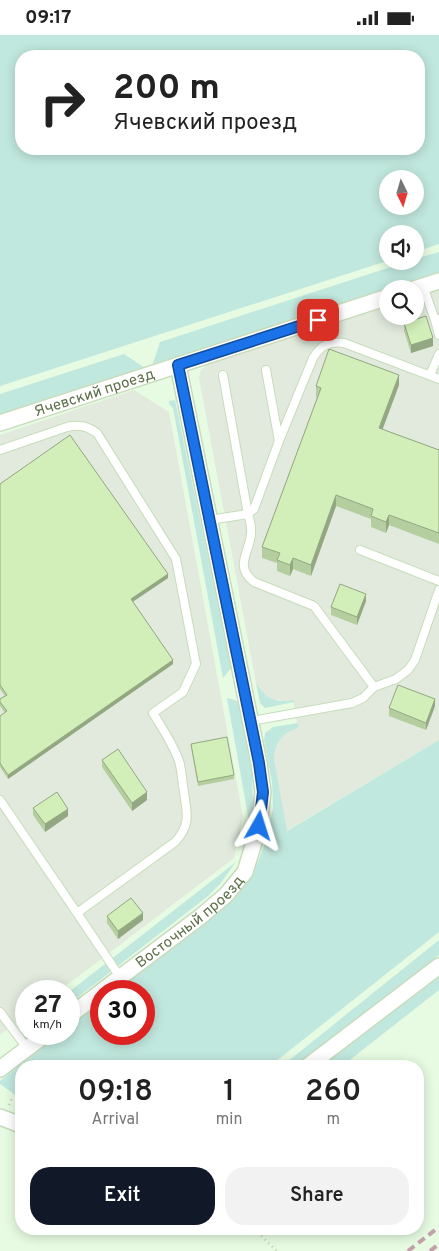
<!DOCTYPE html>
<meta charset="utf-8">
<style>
:root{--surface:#fff;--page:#f2f2f2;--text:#222;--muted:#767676;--accent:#111827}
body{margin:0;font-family:Overpass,sans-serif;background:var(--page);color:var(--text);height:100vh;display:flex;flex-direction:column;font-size:19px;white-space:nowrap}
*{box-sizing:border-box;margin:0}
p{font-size:16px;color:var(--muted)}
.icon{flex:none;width:28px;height:28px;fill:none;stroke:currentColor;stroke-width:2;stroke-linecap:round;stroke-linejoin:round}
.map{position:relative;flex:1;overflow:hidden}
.sheet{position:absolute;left:15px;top:1025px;width:409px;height:175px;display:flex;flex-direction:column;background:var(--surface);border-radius:20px;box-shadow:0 2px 12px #0003}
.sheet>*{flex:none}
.banner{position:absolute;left:15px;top:15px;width:410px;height:105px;border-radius:20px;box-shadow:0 2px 12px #0003;background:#fff;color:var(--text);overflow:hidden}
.needle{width:32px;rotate:175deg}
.controls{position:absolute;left:379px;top:135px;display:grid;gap:10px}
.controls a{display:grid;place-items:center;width:45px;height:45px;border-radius:50%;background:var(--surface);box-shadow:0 2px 12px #0003;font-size:25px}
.speed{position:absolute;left:15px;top:945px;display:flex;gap:10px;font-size:25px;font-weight:700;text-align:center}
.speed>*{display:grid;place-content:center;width:65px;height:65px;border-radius:50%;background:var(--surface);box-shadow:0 2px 12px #0003;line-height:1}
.speed small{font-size:12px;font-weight:400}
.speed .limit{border:8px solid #d22;background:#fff;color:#111}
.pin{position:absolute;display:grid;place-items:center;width:42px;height:42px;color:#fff;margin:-21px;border-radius:10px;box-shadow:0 2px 8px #0006}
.me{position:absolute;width:55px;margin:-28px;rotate:6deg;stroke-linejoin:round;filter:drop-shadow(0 0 4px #0008)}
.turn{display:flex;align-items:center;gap:18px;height:105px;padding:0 15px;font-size:22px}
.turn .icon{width:65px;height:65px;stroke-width:2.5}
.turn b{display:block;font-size:35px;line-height:42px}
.eta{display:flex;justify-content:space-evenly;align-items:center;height:85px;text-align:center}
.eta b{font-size:30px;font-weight:600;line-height:35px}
.cta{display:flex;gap:10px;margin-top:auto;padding:10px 15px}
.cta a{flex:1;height:58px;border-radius:20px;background:var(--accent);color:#fff;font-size:20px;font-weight:600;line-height:58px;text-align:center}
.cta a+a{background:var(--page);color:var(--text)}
.status{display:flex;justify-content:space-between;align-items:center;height:35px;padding:0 25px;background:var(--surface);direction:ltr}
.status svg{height:14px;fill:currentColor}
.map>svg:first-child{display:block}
.industrial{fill:#e1eadd}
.green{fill:#c1e8de;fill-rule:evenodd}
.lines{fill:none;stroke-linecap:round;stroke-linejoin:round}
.lane-casing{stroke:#c7dcbb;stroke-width:10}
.street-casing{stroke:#c7dcbb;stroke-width:18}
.path{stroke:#b6d49e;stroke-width:2.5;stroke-dasharray:1 4;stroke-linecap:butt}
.lane{stroke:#fff;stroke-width:8}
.street{stroke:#fff;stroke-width:15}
.rail{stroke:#c3a1ac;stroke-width:4;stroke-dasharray:8 5;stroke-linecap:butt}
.wall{fill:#b5cea0}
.shaded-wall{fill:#93a782}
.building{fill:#d2efba;stroke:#93a782}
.route-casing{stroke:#114b97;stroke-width:12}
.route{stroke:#1a73e8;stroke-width:9}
.labels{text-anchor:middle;stroke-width:4;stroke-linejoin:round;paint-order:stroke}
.street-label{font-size:15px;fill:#5d7149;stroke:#edfee7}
</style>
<div class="status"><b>09:17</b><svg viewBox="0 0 49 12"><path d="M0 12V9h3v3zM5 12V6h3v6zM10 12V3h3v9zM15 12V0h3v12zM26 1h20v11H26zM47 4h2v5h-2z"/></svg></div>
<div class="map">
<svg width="439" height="1216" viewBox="0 0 439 1216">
<rect width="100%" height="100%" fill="#e7fbe2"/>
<g class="industrial">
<path d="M439 255V705L286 796 274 724 275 713 280 704 288 696 298 693 293 665 283 666 273 664 262 658 256 648 199 343 201 335 208 329 223 323 387 271 388 281H415V262Z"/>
<path d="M134 355 169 377 243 782 234 823 59 956H26V980L0 1000V400Z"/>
</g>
<g class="green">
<path d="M0 0H439V209L415 217V199H388L387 226 0 351ZM21 21H419V114H21ZM388 144H415V171H388Z"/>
<path d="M439 217V237L152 331 160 307 409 226H415V224Z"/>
<path d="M124 319 145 333 0 379V359Z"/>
<path d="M175 365 231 633 223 643 173 373 169 369V366Z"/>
<path d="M256 648C266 664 275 668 293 665L294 667 265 673 260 668Z"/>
<path d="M227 663 235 665 239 668 252 740 253 769 250 792Z"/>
<path d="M298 688V693C282 698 275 707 274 724L287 796 439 705V897L270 1031H21V1064L0 1049V1046L60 999H69V992L101 967V999H144V956H115L236 862 256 832 265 808 273 773 272 747 264 705 265 698 273 692Z"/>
<path d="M236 827 220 849 208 861 69 969V957Z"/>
<path d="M439 905V920L297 1030 282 1031Z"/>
<path d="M439 942V955L342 1031H322Z"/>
</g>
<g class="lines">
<defs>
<g id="lane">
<path d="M423 251 435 285 439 284"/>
<path d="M435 285 439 300"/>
<path d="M223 340 248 479C250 486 252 492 251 499 249 519 234 531 254 547L314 571 374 652"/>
<path d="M430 340 439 319"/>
<path d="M279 406 313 323C321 310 329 306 344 308L439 344"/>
<path d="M0 415 67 392C80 389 86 391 97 398L176 524 196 629 183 657 153 678C162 693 173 709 179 726 182 736 182 747 184 757 187 779 191 790 175 807L77 878 0 765"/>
<path d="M209 485 248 479 254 474 279 406 266 335"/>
<path d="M360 515 439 546"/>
<path d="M251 686 352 668 363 663 374 652 396 644 408 635 415 625 439 555"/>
<path d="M77 878 120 942"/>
<path d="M0 977 27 1013"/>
</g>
<g id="street">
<path d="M414 254 439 246"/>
<path id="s1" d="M0 388 388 262"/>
<path id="s2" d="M102 956 200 882 226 860 245 837 259 791 263 757 259 728 178 330"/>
<path d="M69 981 101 957"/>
<path d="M308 1031 439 931"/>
<path d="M0 1034 46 999"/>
<path d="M0 1082 21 1090"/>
</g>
</defs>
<use href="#lane" class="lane-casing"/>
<use href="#street" class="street-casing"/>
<g class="path">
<path d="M9 1070 12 1062"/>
<path d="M254 1194 277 1216"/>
</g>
<use href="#lane" class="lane"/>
<use href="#street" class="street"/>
<g class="rail">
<path d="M408 1216 439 1192"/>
<path d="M430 1216 439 1209"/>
</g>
</g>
<g class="wall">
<path d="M404 288 433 311 411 318 404 296Z"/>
<path d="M399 350 382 394 439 415V509L389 490 386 498 371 492V484L336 471 311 541 293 534 290 541 277 536V528L262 523V512L317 363 316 362V351Z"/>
<path d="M0 449 168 543 132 567 173 629 8 744 0 732V681L5 678 0 671V664L5 661 0 654Z"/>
<path d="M366 566 357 590 331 580V572Z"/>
<path d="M435 671 426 695 389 681V673Z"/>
<path d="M191 709 234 740V744L198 751 191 712Z"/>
<path d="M102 725 147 765 132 776 102 732Z"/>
<path d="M33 773 68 781 45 797 33 780Z"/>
<path d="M107 881 143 885 118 904 107 888Z"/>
</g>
<g class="shaded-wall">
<path d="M433 303V311L411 318V310Z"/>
<path d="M399 340V350L379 404V393Z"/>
<path d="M336 460V471L311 541V530Z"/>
<path d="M389 480V490L386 498V487Z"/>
<path d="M293 523V534L290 541V530Z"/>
<path d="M168 539V543L131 568V564Z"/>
<path d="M366 559V566L357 590V582Z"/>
<path d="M173 625V629L8 744V740Z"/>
<path d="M435 664V671L426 695V688Z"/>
<path d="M147 757V765L132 776V768Z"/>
<path d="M68 774V781L45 797V789Z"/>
<path d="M143 878V885L118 904V896Z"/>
</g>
<g class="building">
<path d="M426 281 433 303 411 310 404 288Z"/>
<path d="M329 314 399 340 379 393 439 415V498L389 480 386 487 371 481 373 474 336 460 311 530 293 523 290 530 277 525 280 518 262 512 321 353 316 351Z"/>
<path d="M70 400 168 539 131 564 173 625 8 740 0 728V681L7 676 0 667V664L7 660 0 650V449Z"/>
<path d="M340 549 366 559 357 582 331 572Z"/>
<path d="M398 650 435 664 426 688 389 673Z"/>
<path d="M227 702 234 740 198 747 191 709Z"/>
<path d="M118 714 147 757 132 768 102 725Z"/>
<path d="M57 757 68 774 45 789 33 773Z"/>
<path d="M131 863 143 878 118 896 107 881Z"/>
</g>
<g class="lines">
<defs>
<path id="route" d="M259 791 263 757 259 728 178 330 318 285"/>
</defs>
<use href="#route" class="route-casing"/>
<use href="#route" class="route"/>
</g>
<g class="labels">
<g class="street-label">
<text dy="5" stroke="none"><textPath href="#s1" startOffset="99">Ячевский проезд</textPath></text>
<text dy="5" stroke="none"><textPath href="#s2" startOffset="112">Восточный проезд</textPath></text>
</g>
</g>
</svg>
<div class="controls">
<a><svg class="needle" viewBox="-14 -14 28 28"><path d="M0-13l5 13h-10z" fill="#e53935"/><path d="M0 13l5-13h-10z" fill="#767676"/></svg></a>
<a><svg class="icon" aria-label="sound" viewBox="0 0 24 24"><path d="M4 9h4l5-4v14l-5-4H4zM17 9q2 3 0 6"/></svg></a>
<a><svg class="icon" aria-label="search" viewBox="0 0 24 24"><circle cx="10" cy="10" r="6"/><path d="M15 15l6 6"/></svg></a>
</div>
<div class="speed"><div>27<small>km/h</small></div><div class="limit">30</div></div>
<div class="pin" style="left:318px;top:285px;background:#d93025"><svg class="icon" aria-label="arrive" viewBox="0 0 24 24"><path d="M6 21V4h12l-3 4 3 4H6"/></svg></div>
<svg class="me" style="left:259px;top:791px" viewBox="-20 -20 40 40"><path d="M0-17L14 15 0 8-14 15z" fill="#1a73e8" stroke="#fff" stroke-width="4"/></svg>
<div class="banner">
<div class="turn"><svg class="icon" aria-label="right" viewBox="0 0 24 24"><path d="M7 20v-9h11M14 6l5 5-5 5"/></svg><div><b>200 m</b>Ячевский проезд</div></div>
</div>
<section class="sheet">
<div class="eta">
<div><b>09:18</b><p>Arrival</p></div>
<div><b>1</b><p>min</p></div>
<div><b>260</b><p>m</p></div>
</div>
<div class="cta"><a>Exit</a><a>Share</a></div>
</section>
</div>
